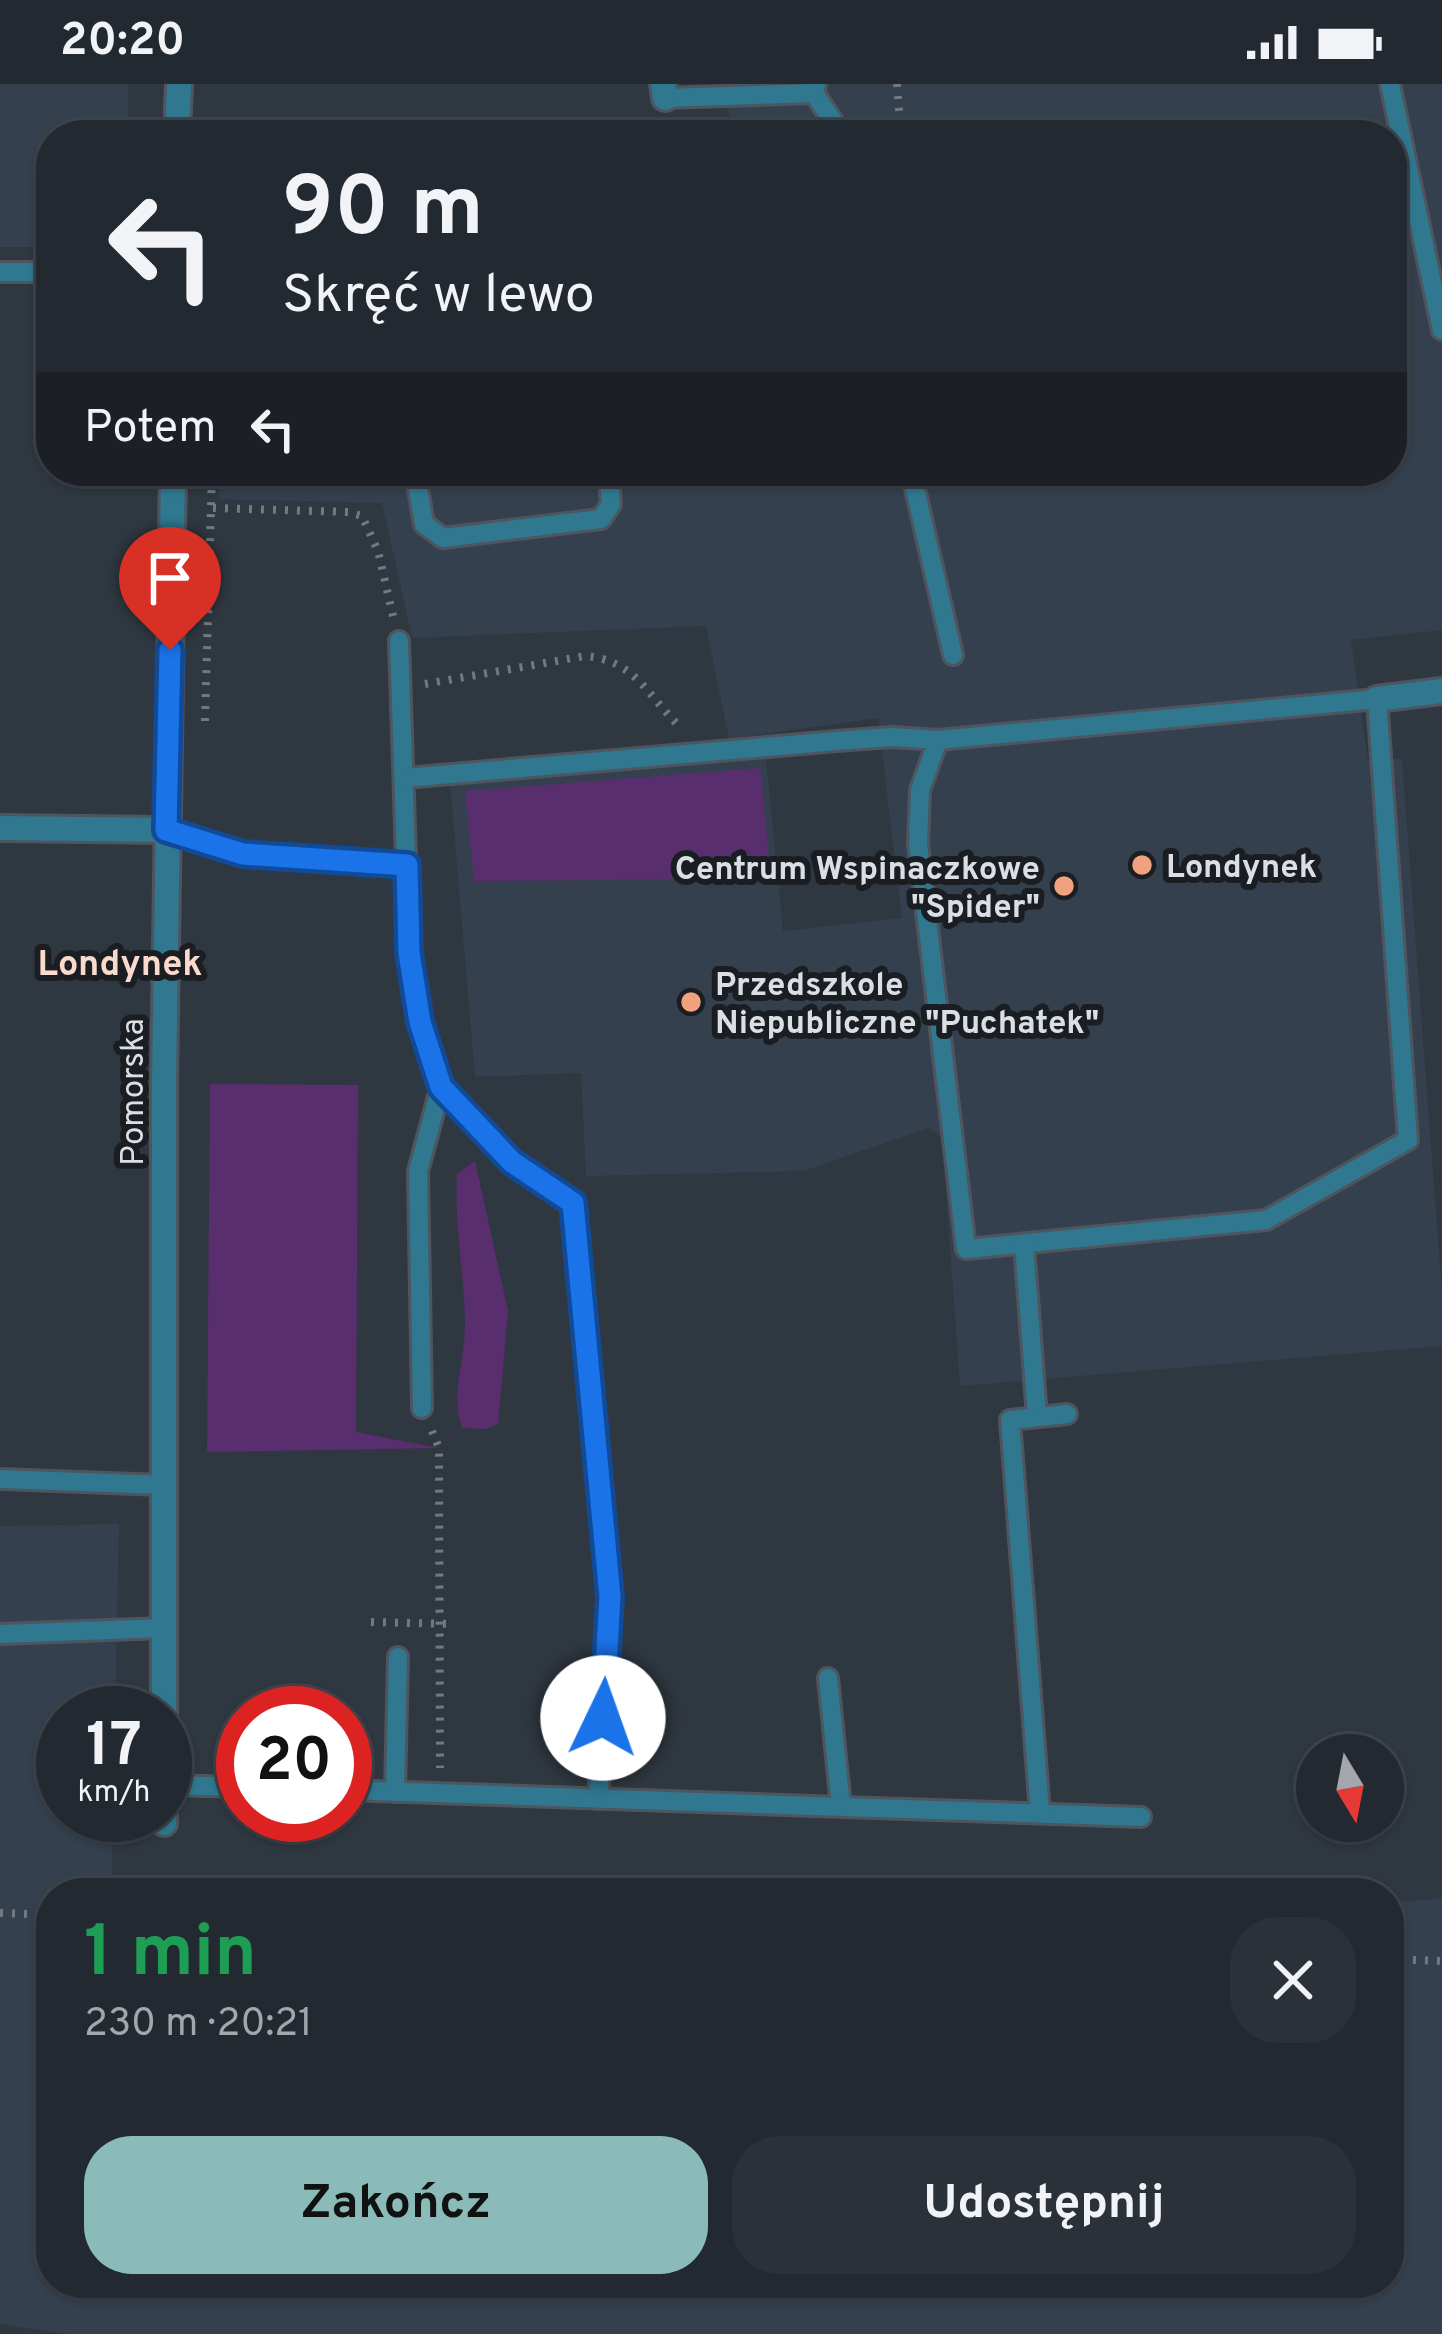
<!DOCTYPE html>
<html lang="pl">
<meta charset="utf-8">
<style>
:root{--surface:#232930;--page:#2b3138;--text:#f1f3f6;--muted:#a3a6ab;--line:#40454c;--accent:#8bbbb9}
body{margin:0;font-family:Overpass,sans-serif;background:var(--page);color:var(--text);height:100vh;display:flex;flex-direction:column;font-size:45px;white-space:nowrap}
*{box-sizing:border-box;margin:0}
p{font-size:39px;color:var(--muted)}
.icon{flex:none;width:66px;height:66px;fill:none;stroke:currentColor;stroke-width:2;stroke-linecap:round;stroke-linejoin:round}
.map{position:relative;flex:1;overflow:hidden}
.panel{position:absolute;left:36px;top:1794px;width:1368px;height:420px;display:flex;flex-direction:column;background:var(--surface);border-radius:48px;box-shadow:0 3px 9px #0004,0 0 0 3px var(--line)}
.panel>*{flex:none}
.guide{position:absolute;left:36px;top:36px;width:1371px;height:366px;border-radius:48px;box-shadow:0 3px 9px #0004,0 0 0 3px var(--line);background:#232930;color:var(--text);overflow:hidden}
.needle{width:78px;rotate:170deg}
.fabs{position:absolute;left:1296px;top:1650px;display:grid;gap:24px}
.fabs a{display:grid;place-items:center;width:108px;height:108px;border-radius:50%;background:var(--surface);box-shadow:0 3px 9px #0004,0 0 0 3px var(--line);font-size:60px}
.speed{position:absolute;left:36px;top:1602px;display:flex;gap:24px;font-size:60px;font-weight:700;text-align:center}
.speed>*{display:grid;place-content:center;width:156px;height:156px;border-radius:50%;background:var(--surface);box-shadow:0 3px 9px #0004,0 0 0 3px var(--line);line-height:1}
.speed small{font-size:30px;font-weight:400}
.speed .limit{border:18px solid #d22;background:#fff;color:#111}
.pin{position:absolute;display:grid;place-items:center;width:102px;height:102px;color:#fff;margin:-123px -51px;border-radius:50% 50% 50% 0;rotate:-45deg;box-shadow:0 0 12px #0007}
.pin .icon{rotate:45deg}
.me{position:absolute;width:132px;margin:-66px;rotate:3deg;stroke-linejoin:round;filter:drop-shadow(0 0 9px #0008)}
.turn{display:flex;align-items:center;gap:42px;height:252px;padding:0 48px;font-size:54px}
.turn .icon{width:156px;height:156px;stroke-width:2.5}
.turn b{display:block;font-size:84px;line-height:102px}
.then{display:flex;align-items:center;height:114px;padding:0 48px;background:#0003;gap:24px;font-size:45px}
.round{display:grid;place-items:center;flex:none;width:126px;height:126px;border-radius:48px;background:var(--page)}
.head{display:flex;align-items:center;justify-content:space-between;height:204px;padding:0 48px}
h1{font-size:72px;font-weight:700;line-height:90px;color:#1e9e55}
.primary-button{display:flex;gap:24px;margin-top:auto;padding:24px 48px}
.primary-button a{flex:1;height:138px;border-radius:48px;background:var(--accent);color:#111;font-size:48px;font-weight:700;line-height:138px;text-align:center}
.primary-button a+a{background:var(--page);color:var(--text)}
.status{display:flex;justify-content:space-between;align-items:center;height:84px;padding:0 60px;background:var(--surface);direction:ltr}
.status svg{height:33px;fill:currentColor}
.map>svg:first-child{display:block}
.built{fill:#34404e}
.green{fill:#592e6f}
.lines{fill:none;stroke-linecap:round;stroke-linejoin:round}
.lane-casing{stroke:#4e555e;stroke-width:24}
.street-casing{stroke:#4e555e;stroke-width:30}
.path{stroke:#727980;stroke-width:8;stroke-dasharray:3 9;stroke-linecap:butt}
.lane{stroke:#2f788f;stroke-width:18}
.street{stroke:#2f788f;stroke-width:24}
.route-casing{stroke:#114b97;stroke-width:30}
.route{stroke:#1a73e8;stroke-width:21}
.poi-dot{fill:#f2a17e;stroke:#1a1e22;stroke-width:4.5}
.labels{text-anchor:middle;stroke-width:12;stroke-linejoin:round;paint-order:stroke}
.poi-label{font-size:33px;font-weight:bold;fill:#dadfe5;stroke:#1a1e22;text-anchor:start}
.street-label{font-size:33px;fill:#dadfe5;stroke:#1a1e22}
.neighbourhood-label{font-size:36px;font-weight:bold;fill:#fadacd;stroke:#1a1e22}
</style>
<div class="status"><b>20:20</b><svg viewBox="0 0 49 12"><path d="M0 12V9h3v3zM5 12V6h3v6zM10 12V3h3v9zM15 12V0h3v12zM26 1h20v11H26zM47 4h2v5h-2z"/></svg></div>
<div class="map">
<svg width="1442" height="2250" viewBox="0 0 1442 2250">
<rect width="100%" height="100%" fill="#2f3740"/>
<g class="built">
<path d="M0 0H128V51H51V163H0Z"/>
<path d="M725 0H1442V546L1351 556 1368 676 1402 675 1442 1208V1262L960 1302 942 1054 929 1044 803 1087 586 1092 581 989 475 993 450 699 766 674 783 847 902 834 878 634 729 655 706 542 412 554 382 419 219 415 220 387H1392V51H731Z"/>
<path d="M119 1440 115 1629H63V1731H113L112 1803 201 1791 781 1799 985 1809H51V2199H1389V1819L1442 1814V2250H67L0 2240V1442Z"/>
</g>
<g class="green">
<path d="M760 684 771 795 474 797 465 707Z"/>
<path d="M210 1000 358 1001 356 1348 439 1364 207 1368Z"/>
<path d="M475 1077 508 1227 498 1340 486 1345 462 1344C450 1309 465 1278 465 1242 465 1190 454 1144 457 1090Z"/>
</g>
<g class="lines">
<defs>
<g id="lane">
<path d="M816 0 814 9 842 51"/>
<path d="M1390 0 1442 246"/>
<path d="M665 14 814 9"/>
<path d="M0 188H51"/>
<path d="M415 387 424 440 443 454 601 435 611 420 608 387"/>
<path d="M911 387 953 571"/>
<path d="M399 557 409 869 420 938 441 1002 512 1078 573 1119 610 1513 598 1715"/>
<path d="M405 694 836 657 892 653 938 656 1377 615 1408 1056 1266 1136 966 1165 918 760 920 706 938 656"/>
<path d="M166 746 243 771 407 781"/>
<path d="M1024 1160 1037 1333"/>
<path d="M422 1324 418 1087 441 1002"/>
<path d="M0 1395 163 1401"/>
<path d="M0 1550 164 1544"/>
<path d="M828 1594 841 1722"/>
<path d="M165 1701 243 1703"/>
<path d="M345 1706 1141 1733"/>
<path d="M395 1708 398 1573"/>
<path d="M1040 1729 1010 1336 1067 1330"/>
</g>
<g id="street">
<path d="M663 0 665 14"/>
<path d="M177 51 179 0"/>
<path d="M1377 615 1442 607"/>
<path d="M0 744 166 746"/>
<path d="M164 1629V1000L173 387"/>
<path d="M164 1739V1731"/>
</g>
</defs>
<use href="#lane" class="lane-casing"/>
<use href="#street" class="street-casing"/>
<g class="path">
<path d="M897 0 901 51"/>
<path d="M213 424 349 428 362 432 378 467 393 532"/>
<path d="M425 600 585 572C634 576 646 609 678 641"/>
<path d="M205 637 212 387"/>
<path d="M432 1347 439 1364 440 1684"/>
<path d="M371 1538 453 1540"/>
<path d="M0 1829 51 1831"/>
<path d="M1389 1875 1442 1877"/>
</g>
<use href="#lane" class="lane"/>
<use href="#street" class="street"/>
</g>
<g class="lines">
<defs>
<path id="route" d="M170 566 166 746 243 770 407 781 409 869 420 938 441 1003 512 1078 573 1119 610 1513 603 1634"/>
</defs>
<use href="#route" class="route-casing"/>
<use href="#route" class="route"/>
</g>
<g class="poi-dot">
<circle cx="1142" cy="781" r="12"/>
<circle cx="1064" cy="802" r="12"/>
<circle cx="691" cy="918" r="12"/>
</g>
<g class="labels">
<g class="poi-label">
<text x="1166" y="793">Londynek</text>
<text x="1040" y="795" text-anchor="end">Centrum Wspinaczkowe<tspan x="1040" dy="38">"Spider"</tspan></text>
<text x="715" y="911">Przedszkole<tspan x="715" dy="38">Niepubliczne "Puchatek"</tspan></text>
</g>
<g class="street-label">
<text transform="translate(131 1008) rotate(-90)" y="12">Pomorska</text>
</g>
<g class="neighbourhood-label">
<text x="120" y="891">Londynek</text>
</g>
</g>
</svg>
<div class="fabs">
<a><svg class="needle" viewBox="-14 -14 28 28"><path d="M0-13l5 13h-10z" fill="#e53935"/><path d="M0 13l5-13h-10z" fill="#a3a6ab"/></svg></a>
</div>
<div class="speed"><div>17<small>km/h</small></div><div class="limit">20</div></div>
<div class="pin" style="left:170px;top:566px;background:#d93025"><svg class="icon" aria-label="arrive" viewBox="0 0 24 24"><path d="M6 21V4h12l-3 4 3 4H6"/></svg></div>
<svg class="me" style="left:603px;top:1634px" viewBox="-20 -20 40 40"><circle r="19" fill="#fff"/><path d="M0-13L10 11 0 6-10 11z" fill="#1a73e8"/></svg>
<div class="guide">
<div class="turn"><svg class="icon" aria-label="left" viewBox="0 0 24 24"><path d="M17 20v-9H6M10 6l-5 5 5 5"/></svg><div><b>90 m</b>Skręć w lewo</div></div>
<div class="then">Potem<svg class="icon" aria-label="left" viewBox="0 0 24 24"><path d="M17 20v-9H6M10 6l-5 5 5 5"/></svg></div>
</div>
<section class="panel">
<div class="head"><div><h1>1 min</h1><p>230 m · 20:21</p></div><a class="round"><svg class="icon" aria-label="close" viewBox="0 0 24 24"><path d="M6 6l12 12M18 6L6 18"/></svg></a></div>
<div class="primary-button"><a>Zakończ</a><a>Udostępnij</a></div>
</section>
</div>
